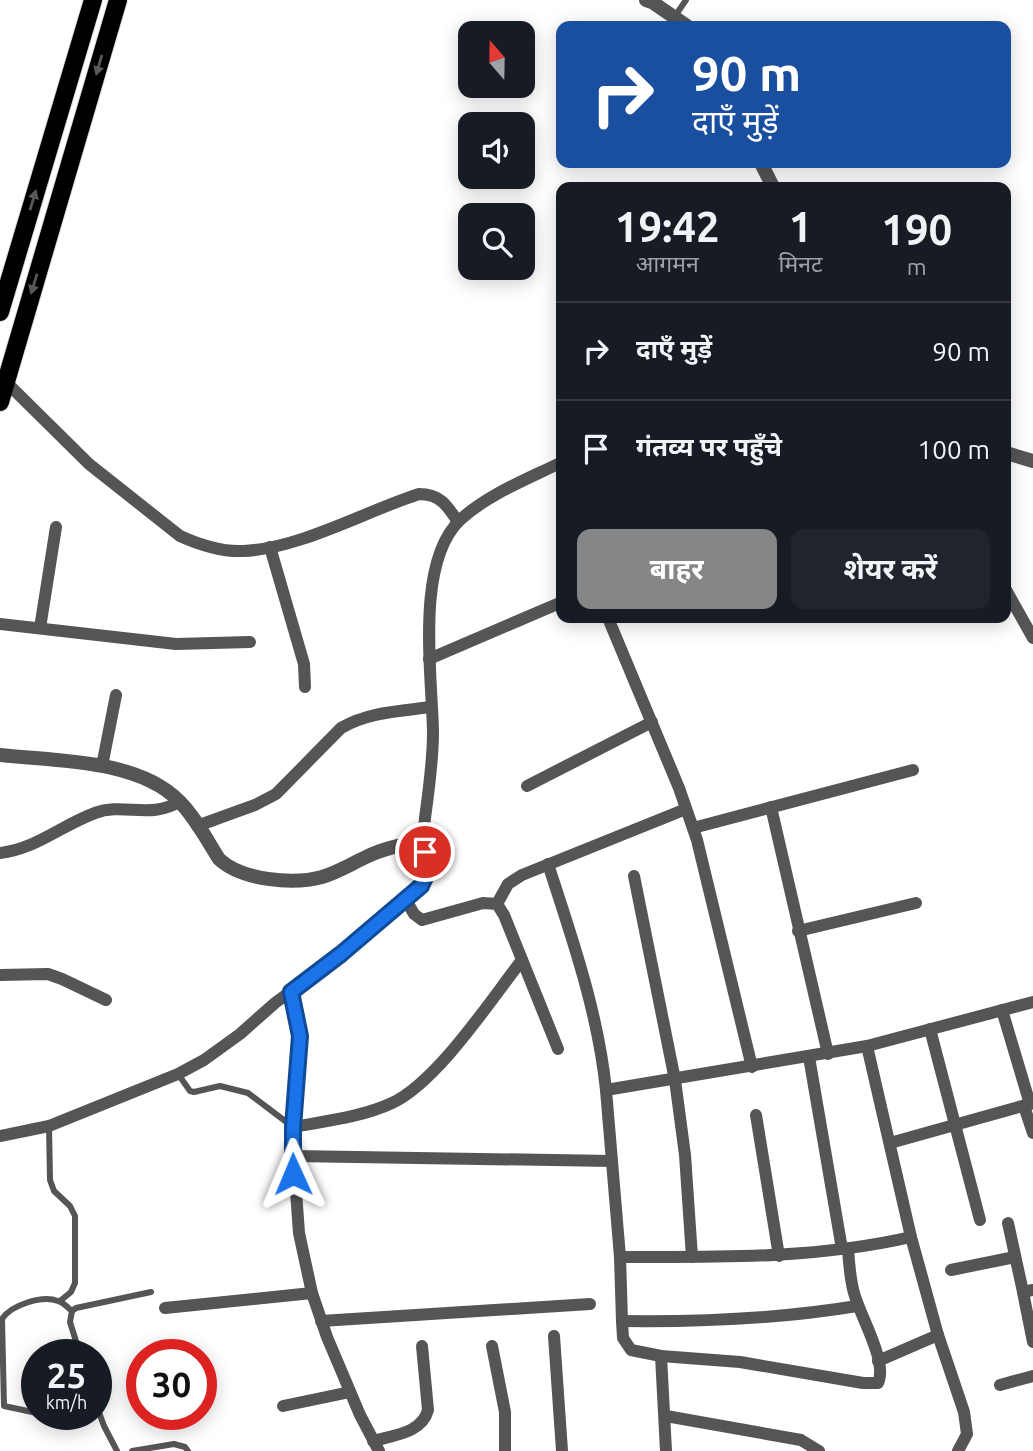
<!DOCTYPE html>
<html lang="hi">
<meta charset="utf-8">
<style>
:root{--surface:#171b24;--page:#20242c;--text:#f1f3f6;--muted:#9ea1a6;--line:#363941;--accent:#858687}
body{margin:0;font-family:Ubuntu,"Noto Sans Devanagari",sans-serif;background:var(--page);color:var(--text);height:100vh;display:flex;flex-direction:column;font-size:26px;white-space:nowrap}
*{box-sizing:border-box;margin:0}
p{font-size:23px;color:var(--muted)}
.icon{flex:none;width:38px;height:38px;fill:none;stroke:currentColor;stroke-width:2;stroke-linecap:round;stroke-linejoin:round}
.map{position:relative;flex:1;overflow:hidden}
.side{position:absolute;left:556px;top:182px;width:455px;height:441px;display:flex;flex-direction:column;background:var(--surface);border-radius:14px;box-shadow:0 4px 18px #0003}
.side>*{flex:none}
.guide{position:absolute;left:556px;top:21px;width:455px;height:147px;border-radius:14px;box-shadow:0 4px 18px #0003;background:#1a4fa0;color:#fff;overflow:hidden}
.needle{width:46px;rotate:340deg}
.fabs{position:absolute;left:458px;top:21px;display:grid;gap:14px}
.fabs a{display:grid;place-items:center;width:77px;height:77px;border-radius:14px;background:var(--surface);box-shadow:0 4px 18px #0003;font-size:35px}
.speed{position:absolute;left:21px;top:1339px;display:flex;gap:14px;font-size:35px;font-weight:700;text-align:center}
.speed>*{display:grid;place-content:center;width:91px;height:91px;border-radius:50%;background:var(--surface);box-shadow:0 4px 18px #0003;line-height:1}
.speed small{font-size:18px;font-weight:400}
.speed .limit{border:10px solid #d22;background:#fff;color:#111}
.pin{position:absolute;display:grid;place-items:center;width:60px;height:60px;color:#fff;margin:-30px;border:4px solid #fff;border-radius:50%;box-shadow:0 2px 7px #0007}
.me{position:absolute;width:77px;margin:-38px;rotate:359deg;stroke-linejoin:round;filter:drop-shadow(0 0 5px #0008)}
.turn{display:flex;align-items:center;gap:24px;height:147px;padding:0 21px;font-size:32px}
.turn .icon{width:91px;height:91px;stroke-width:2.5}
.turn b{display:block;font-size:49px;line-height:60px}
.eta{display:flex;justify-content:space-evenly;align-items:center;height:119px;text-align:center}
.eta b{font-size:42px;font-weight:700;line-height:49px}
.primary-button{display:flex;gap:14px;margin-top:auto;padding:14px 21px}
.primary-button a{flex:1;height:80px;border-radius:14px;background:var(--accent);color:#fff;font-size:28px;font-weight:700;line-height:80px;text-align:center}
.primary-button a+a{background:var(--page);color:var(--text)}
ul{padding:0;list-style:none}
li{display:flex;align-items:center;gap:21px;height:98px;padding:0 21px;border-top:2px solid var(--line)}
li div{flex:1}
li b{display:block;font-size:26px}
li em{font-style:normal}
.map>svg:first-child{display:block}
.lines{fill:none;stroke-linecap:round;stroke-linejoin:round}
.primary-casing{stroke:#dbdbdb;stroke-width:20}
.service{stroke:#555;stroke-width:6}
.minor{stroke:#555;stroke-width:12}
.tertiary{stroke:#555;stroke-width:14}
.primary{stroke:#000;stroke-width:18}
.oneway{fill:#595959}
.route-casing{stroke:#114b97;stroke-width:18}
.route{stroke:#1a73e8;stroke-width:12}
</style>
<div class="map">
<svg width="1033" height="1451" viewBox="0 0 1033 1451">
<rect width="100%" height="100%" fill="#fff"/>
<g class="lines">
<defs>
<g id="primary">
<path d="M0 312 93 0"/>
<path d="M0 402 118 0"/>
</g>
</defs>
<use href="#primary" class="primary-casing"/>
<g class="service">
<path d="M675 16 686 0"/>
<path d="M178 1074 190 1091 194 1092 220 1086 248 1093 293 1127"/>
<path d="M49 1126 50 1180 54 1191 70 1206 75 1216V1283L71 1292 60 1301"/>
<path d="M80 1354 70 1322 72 1311 76 1308 151 1292"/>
<path d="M96 1404 104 1426 117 1451"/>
<path d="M37 1413 4 1406 2 1319C11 1305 42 1295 58 1301 63 1302 68 1308 72 1311"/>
<path d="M42 1414 71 1419"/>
<path d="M132 1451 174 1444 185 1447 188 1451"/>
</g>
<g class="minor">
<path d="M5 381 89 464 180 536C200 545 222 552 243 551 299 549 366 511 419 494 440 494 447 505 458 522"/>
<path d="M270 547 304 664 305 687"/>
<path d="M1006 590 1033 638"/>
<path d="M608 618 679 788 697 840 752 1067"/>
<path d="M0 624 176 644 250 642"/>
<path d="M40 628 56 527"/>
<path d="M429 659 562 602"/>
<path d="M102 766 116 695"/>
<path d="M527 786 652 722"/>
<path d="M771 807 828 1054"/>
<path d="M197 826 255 805 276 794 341 728C368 712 401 711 431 707"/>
<path d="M693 828 913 770"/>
<path d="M0 853C36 849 62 825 95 813 124 802 151 820 180 801"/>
<path d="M548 864C572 938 598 1012 606 1090"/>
<path d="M634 876 675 1080 685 1155 692 1257"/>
<path d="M406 900 414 914 422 920 483 903 497 904 504 915 558 1049"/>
<path d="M497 904 508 884 522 875 686 809"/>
<path d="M798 931 916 903"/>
<path d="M0 975 48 974 62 979 106 1000"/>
<path d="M291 992 301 1036 293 1149 299 1233 312 1293 327 1337 360 1415 379 1451"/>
<path d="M1002 1010 1030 1104"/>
<path d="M930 1029 980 1220"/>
<path d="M867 1046 911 1237 938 1335 964 1412 967 1434 958 1451"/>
<path d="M809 1057 842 1249"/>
<path d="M1024 1106 1033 1133"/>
<path d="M756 1115 779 1256"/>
<path d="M293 1127C326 1121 362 1117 392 1103 437 1082 490 1001 522 960"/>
<path d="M0 1136 49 1126 178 1074 204 1060 240 1034 275 1003 341 954 421 886C430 867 422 840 425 818 429 789 433 761 433 732 432 675 415 563 460 520 488 494 528 479 562 462"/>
<path d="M890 1143 1033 1103"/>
<path d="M293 1156 612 1161"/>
<path d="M1008 1223 1023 1292"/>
<path d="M848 1249C849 1264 850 1279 854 1293 860 1316 888 1362 878 1383H863L740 1362 661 1356 631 1350 623 1338 622 1321 620 1257 606 1090 867 1046 1033 1002"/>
<path d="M620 1257C718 1257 815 1259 911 1237"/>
<path d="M951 1270 1015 1257"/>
<path d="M1033 1290 1023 1292 1033 1342"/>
<path d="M165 1308 312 1293"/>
<path d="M321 1321 590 1304"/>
<path d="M622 1321C701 1322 779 1319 857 1306"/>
<path d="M554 1336 562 1451"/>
<path d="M492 1346 505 1412V1451"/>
<path d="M661 1356 666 1451"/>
<path d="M878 1361 938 1335"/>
<path d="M1000 1385 1033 1376"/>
<path d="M283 1406 350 1392"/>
<path d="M666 1416 801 1440 819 1451"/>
<path d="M373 1441C394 1435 422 1433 428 1410L422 1346"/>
</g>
<g class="tertiary">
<path d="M646 0 652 2 687 26"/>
<path d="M761 163 773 187"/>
<path d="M1006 453 1033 461"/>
<path d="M0 755C55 761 138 759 179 801 195 817 207 840 219 859 241 880 293 885 322 877 338 872 351 864 366 857 384 848 403 844 423 841"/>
</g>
<use href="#primary" class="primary"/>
</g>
<defs><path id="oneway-solid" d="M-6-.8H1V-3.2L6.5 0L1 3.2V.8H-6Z" transform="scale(1.75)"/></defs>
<g class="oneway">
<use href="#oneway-solid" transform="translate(99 65) rotate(106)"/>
<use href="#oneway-solid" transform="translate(33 200) rotate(-73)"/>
<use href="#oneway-solid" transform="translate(34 284) rotate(107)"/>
</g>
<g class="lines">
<defs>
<path id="route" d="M293 1174V1127L300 1036 291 992 341 954 421 886 425 877V852"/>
</defs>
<use href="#route" class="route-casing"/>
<use href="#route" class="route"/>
</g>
</svg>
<div class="fabs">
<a><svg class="needle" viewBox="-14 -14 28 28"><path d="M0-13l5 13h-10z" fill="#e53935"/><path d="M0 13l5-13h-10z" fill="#9ea1a6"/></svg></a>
<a><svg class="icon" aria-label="sound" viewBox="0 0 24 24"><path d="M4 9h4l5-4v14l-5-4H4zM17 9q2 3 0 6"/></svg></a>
<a><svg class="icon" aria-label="search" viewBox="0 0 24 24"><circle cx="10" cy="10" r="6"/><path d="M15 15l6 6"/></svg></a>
</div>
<div class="speed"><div>25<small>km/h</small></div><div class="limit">30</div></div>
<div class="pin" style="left:425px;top:852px;background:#d93025"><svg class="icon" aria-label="arrive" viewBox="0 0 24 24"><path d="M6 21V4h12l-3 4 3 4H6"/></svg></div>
<svg class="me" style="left:293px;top:1174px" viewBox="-20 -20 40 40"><path d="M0-17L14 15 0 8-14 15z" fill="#1a73e8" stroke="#fff" stroke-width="4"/></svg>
<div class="guide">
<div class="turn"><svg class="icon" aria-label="right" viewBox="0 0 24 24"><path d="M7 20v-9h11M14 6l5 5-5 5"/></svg><div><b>90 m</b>दाएँ मुड़ें</div></div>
</div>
<section class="side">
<div class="eta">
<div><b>19:42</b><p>आगमन</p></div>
<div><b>1</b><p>मिनट</p></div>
<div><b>190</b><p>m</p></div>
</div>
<ul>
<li><svg class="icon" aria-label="right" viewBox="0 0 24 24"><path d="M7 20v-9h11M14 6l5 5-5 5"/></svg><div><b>दाएँ मुड़ें</b></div><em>90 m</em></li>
<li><svg class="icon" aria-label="arrive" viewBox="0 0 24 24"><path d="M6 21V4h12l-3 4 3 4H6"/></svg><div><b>गंतव्य पर पहुँचे</b></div><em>100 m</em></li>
</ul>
<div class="primary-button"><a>बाहर</a><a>शेयर करें</a></div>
</section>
</div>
